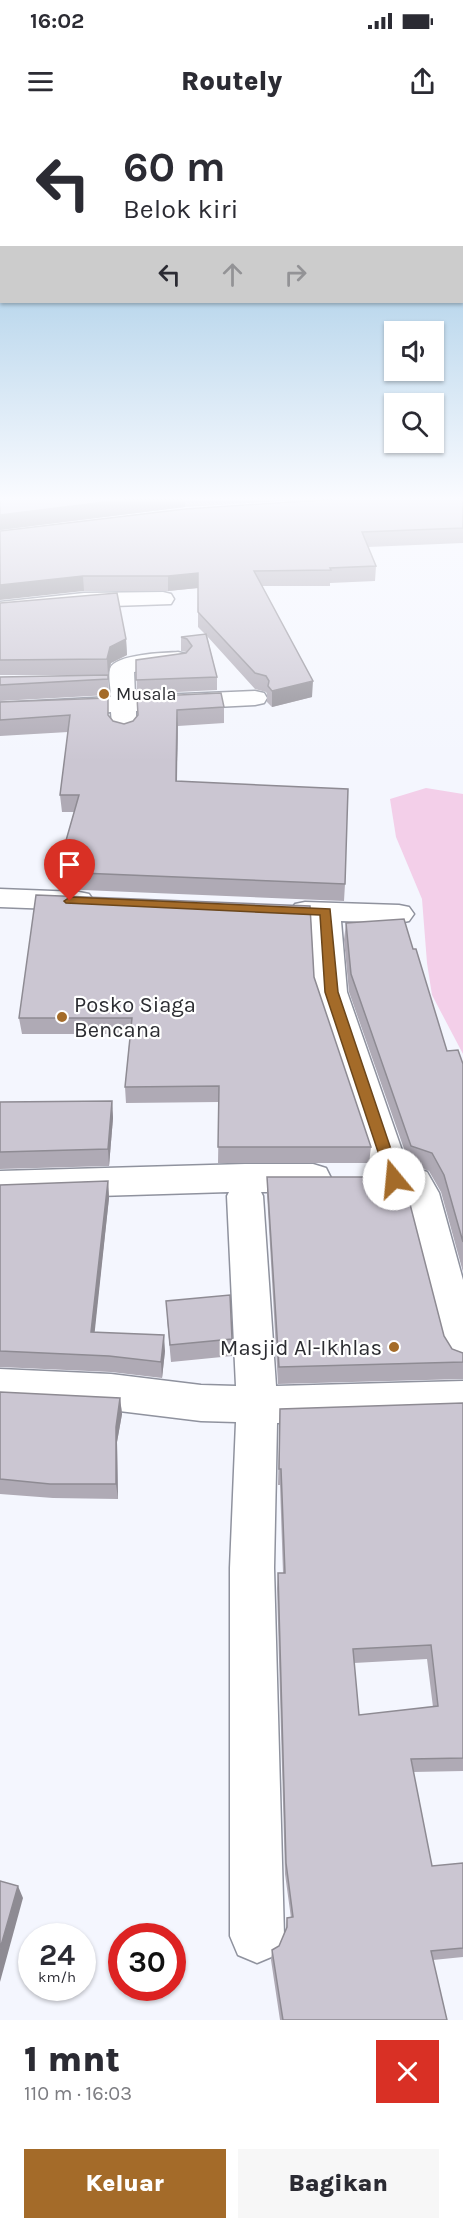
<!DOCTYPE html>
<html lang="id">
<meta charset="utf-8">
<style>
:root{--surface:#fff;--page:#f7f7f7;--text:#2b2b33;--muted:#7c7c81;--accent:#a46b29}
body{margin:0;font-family:Karla,sans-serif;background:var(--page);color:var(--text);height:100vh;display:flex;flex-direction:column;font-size:22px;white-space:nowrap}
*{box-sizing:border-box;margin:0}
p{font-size:20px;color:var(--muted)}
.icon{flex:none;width:33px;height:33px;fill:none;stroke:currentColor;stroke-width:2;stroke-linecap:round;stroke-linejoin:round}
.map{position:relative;height:1900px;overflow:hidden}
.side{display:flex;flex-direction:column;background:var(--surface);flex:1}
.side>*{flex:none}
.top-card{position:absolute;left:0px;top:0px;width:464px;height:183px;box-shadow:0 2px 4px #0004;background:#fff;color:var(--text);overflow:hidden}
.fabs{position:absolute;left:384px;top:201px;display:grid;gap:12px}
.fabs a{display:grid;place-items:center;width:60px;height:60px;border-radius:0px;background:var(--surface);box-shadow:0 2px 4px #0004;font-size:30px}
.speed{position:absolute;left:18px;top:1803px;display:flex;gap:12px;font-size:30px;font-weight:700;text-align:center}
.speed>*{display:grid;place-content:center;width:78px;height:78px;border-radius:50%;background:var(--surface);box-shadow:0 2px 4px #0004;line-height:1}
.speed small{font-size:15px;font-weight:400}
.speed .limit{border:9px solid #d22;background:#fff;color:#111}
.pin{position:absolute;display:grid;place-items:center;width:51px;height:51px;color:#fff;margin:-62px -26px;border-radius:50% 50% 50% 0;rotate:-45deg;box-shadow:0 0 6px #0007}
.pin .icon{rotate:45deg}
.me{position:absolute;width:66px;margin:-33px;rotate:343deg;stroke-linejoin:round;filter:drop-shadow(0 0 4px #0008)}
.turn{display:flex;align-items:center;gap:21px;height:126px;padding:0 24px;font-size:27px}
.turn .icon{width:78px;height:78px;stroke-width:2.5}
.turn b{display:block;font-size:42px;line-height:51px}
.lanes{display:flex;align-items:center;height:57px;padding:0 24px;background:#0003;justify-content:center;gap:30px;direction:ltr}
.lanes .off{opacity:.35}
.round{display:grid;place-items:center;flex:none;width:63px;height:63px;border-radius:0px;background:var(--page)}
.headline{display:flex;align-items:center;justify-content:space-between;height:102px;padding:0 24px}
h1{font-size:36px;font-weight:800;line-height:45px}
.primary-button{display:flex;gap:12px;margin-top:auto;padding:12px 24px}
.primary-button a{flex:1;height:69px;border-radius:0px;background:var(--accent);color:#fff;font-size:24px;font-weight:800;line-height:69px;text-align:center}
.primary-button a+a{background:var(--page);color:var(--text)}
.status{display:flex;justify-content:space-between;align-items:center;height:42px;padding:0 30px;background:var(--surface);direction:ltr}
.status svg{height:16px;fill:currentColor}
header{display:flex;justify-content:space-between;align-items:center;height:78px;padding:0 24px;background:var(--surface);font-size:27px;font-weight:800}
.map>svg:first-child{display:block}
.green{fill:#f3cfe9}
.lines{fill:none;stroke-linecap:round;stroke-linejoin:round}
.street-casing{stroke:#8f929e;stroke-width:3}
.street{fill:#fff;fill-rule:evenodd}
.wall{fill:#afaab5;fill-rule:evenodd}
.shaded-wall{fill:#8e8b93}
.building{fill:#cbc6d2;stroke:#8e8b93;stroke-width:1.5;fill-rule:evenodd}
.route{fill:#a46b29;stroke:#6b461b;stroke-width:1.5}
.poi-dot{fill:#a46b29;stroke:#fff;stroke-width:2}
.labels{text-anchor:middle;stroke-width:4.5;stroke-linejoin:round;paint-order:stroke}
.far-poi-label{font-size:18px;fill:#2b2c31;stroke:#fff;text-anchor:start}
.poi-label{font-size:22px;fill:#2b2c31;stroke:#fff;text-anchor:start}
</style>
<div class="status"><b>16:02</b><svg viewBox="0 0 49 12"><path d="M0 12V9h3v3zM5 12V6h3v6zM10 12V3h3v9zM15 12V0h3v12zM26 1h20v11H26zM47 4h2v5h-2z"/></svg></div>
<header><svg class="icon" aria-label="menu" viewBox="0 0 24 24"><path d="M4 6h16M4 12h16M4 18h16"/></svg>Routely<svg class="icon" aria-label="share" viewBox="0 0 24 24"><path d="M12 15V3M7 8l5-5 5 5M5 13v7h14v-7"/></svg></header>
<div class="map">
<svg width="463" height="1900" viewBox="0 0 463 1900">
<rect width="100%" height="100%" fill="#f4f6fe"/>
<path class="green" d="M426 668 463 674V934L432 875 427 843 422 779 396 717 390 679Z"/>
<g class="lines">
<defs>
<g id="street">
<path d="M163 472 171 474 174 479 171 484 84 487 0 496V482L84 473Z"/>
<path d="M178 532 186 534 190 539 186 544 134 552 135 576 255 571 264 573 267 578 264 583 255 585 136 591V605L133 610 124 612 115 610 112 605 111 592 0 597V583L111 577C111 569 108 557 110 549 114 534 165 533 178 532Z"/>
<path d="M0 769 79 772 89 774 94 781 89 788 79 790 0 787Z"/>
<path d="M305 782 399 785 409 787 414 794 409 801 399 803 341 801 347 872 407 1045 427 1052 439 1073 463 1160V1249L449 1244 443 1232 404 1075 402 1072 394 1073 381 1069 376 1059 315 872 311 801 295 798 290 791 295 784Z"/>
<path d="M245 1044H313L326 1048 331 1058 326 1068 313 1072H261L263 1076 276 1266 463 1261V1297L277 1303 274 1448 284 1816 276 1835 257 1843 238 1835 230 1816V1448L236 1302 201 1301 111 1290 0 1285V1249L111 1254 201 1265 236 1266 227 1076 229 1072 0 1079V1051Z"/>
</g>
</defs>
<use href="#street" class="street-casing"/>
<use href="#street" class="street"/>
</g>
<g class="wall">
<path d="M0 376H368L185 387 0 410Z"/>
<path d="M463 376V423L368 427 376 446 375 461 330 463V466H262L312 577 272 587 267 582V574L266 572 255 569 207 516 217 557V570L137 574 136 540 186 533V532L181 531V517L205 514 198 507V468L168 471H84L0 411Z"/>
<path d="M0 483 126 519 127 535 111 543 108 555 109 575 0 581V557L98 555H0Z"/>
<path d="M137 577 224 587V603L178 606 177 661 345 764 344 781 59 769 57 752 74 692H62L60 675 68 612 0 616V582L109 596 113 601 124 604 133 601 138 595Z"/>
<path d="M346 803 447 931 463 944V1152L441 1072 429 1051 409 1043 349 872 344 820Z"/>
<path d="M314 857 371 1027 369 1043H218L219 982 126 983 125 967 130 914H22L19 898Z"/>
<path d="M112 981 113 998 109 1046 0 1049V982Z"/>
<path d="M267 1057 444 1216 452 1229 463 1233V1259L278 1264 267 1074Z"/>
<path d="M108 1061 109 1078 94 1212 165 1231 162 1258 111 1252 0 1247V1065Z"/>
<path d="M167 1198 232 1219V1236L171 1242Z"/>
<path d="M0 1272 120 1278 122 1294 117 1322 118 1379 53 1378 0 1374Z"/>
<path d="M463 1283V1651L413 1652 432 1746 463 1743V1837L433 1840 447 1900H280L271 1840 272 1830 279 1826 286 1810 287 1798H291L285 1754 277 1468 278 1453H283L280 1365H278L280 1289ZM427 1539 433 1587 359 1595 354 1543Z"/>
</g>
<g class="shaded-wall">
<path d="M153 376H184L185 387 0 410V395Z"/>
<path d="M198 453V468L168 471V456Z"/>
<path d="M83 456 84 471 0 480V465Z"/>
<path d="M126 519 127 535 111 543 108 555 107 539 110 527Z"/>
<path d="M313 561 312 577 272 587V571Z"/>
<path d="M177 590 178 606 176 677V661Z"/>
<path d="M112 981 113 998 109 1046 108 1029Z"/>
<path d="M108 1061 109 1078 93 1228 91 1212Z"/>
<path d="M164 1215 165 1231 162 1258 161 1242Z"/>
<path d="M120 1278 122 1294 117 1322 118 1379 116 1364V1307Z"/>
<path d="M18 1766 23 1778 0 1862V1829Z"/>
</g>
<g class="building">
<path d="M0 376H153L0 395Z"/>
<path d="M380 376H463V408L362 412 376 446 330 448 331 450 254 451 313 561 272 571 268 566 269 561 266 556 255 553 198 492V453L168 456H83L0 465V411L185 389Z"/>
<path d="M117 473 126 519 110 527 107 539 0 540V483Z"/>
<path d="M206 514 217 557 136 560V540L186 533 192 526 187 519 181 517Z"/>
<path d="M108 555V559L0 565V557Z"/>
<path d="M221 573 224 587 177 590 176 661 348 669 345 764 57 752 79 675H60L70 595 0 600V582L108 578V595L113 601 124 604 133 601 138 595 137 577Z"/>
<path d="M36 775 310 786 314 857 371 1027H218L219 966 125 967 132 898H19Z"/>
<path d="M404 799 413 829H416L447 931 458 930 463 944V1122L444 1055 432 1033 411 1026 351 854 346 803Z"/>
<path d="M112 981 108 1029 0 1032V982Z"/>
<path d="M267 1057H403L444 1216 452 1229 463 1233V1242L279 1247Z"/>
<path d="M108 1061 91 1212 164 1215 161 1242 109 1236 0 1231V1065Z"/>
<path d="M230 1175 232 1219 170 1225 166 1181Z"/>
<path d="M0 1272 120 1278 116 1307V1364H50L0 1359Z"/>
<path d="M463 1283V1638L411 1639 432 1746 463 1743V1828L431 1831 447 1900H283L272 1830 279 1826 287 1807V1798L293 1797 286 1743 278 1453H285L281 1349H279L280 1289ZM431 1525 438 1586 359 1595 353 1529Z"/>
<path d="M0 1761 18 1766 0 1829Z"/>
</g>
<linearGradient id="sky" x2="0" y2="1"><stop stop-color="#83b8dc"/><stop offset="0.59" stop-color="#fafbff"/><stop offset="1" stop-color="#fafbff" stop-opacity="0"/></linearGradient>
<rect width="463" height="642" fill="url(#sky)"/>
<path class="route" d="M70 777 330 789 338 872 401 1059 399 1063H389L387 1059 325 872 320 795 66 783 64 781Z"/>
<g class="poi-dot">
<circle cx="104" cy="574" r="6"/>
<circle cx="62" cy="897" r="6"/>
<circle cx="394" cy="1227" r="6"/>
</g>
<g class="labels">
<g class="far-poi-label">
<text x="116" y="580">Musala</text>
</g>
<g class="poi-label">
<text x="74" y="892">Posko Siaga<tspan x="74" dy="25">Bencana</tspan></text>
<text x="382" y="1235" text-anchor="end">Masjid Al-Ikhlas</text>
</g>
</g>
</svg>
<div class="fabs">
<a><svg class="icon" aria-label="sound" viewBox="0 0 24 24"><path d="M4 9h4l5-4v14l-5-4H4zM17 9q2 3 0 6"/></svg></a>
<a><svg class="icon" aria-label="search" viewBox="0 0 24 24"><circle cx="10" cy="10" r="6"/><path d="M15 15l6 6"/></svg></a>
</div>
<div class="speed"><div>24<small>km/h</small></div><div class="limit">30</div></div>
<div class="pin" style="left:70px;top:781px;background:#d93025"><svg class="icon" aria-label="arrive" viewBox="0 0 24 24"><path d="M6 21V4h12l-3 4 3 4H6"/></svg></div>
<svg class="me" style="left:394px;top:1059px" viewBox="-20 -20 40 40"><circle r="19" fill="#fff"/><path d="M0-13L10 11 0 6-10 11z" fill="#a46b29"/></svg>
<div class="top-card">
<div class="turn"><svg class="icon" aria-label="left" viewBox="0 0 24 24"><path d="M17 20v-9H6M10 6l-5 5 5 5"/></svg><div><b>60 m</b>Belok kiri</div></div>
<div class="lanes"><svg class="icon" aria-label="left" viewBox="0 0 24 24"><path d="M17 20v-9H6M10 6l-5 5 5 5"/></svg><svg class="icon off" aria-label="ahead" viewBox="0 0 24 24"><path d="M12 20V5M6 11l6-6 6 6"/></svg><svg class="icon off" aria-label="right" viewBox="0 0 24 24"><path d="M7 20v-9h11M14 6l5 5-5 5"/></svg></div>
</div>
</div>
<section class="side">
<div class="headline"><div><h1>1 mnt</h1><p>110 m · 16:03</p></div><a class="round" style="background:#d93025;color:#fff"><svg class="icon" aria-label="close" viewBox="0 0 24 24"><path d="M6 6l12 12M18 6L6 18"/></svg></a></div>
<div class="primary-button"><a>Keluar</a><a>Bagikan</a></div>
</section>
